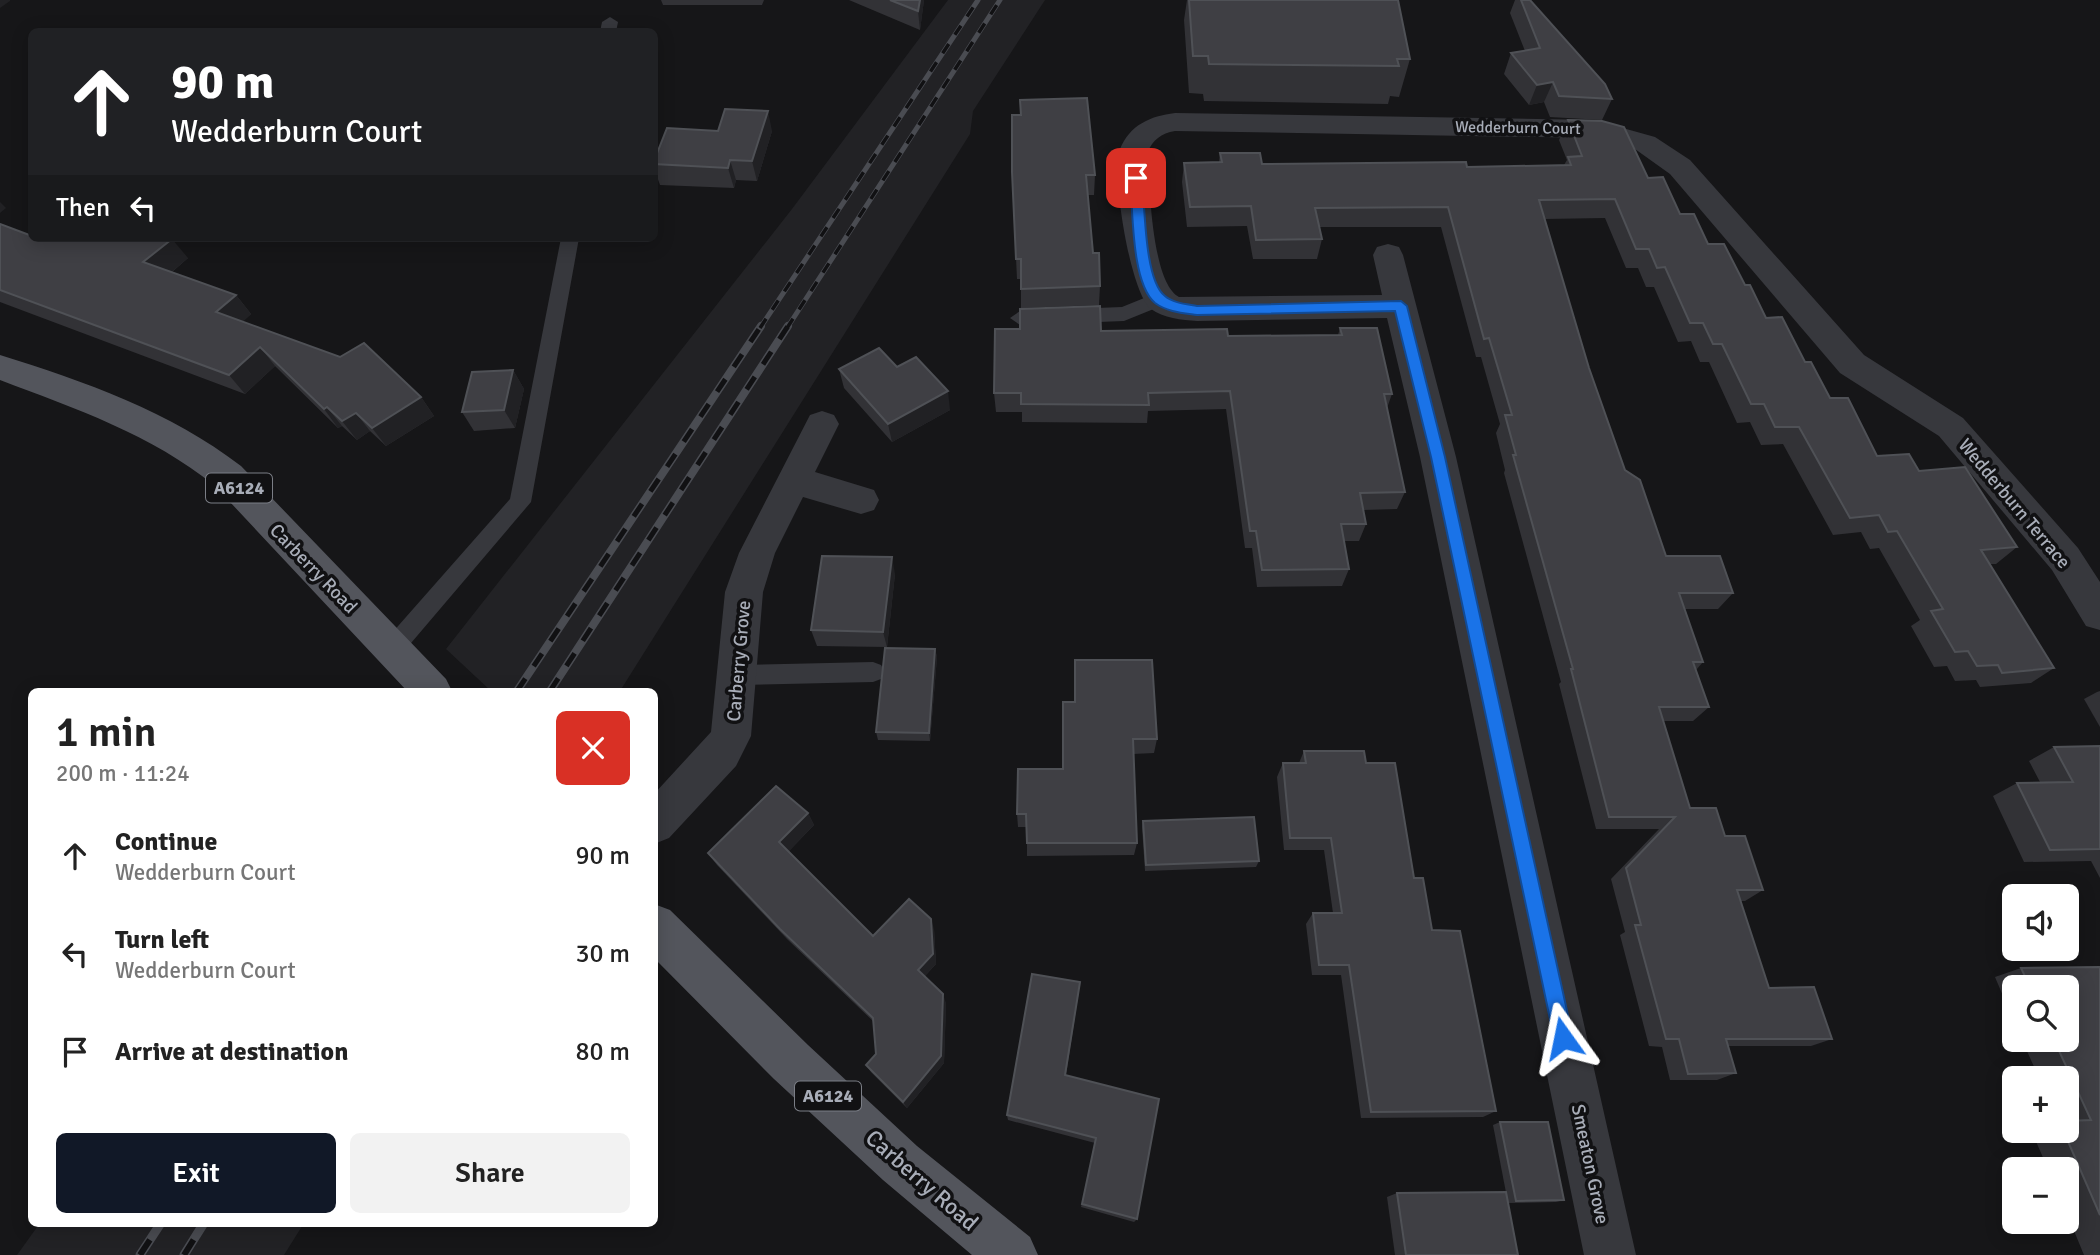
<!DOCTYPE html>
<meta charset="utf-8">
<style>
:root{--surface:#fff;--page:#f2f2f2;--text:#222;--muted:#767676;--accent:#111827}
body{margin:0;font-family:Signika,sans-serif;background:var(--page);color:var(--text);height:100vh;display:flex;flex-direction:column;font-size:26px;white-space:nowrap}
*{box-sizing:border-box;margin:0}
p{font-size:23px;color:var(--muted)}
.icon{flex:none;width:38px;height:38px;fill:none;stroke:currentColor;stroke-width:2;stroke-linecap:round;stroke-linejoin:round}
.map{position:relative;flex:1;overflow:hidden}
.drawer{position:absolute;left:28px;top:688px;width:630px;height:539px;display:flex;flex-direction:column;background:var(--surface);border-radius:10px;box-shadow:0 4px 18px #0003}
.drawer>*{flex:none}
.top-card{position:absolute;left:28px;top:28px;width:630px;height:214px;border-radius:10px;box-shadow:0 4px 18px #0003;background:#202124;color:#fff;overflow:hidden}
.fabs{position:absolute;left:2002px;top:884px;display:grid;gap:14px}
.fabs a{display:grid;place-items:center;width:77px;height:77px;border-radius:10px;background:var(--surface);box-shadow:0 4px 18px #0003;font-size:35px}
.pin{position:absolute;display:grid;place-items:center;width:60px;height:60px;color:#fff;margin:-30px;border-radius:14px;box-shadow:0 4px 10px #0006}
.me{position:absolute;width:77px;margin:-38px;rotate:348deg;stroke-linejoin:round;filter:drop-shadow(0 0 5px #0008)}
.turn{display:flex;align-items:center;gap:24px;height:147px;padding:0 28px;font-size:32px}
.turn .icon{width:91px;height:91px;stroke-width:2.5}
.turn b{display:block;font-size:49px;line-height:60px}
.then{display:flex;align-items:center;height:66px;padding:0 28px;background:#0003;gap:14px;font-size:26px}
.round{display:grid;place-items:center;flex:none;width:74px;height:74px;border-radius:10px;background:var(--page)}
.summary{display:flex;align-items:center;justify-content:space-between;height:119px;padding:0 28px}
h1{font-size:42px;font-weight:600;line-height:52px}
.cta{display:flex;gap:14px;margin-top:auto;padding:14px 28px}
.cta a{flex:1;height:80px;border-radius:10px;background:var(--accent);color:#fff;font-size:28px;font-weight:600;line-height:80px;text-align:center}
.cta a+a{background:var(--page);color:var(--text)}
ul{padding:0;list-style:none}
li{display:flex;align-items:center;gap:21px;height:98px;padding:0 28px}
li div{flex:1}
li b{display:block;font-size:26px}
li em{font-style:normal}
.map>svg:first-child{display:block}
.built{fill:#222225}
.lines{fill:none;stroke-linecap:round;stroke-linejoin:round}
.lane{fill:#37383d;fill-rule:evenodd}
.street{fill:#37383d;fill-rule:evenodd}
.primary{fill:#53555c;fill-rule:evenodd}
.rail-far2-casing{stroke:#4a4c52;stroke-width:5}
.rail-far1-casing{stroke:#4a4c52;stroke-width:8}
.rail-casing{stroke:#4a4c52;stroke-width:9}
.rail-far2{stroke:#111113;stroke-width:3.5;stroke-dasharray:11;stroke-linecap:butt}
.rail-far1{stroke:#111113;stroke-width:5;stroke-dasharray:15;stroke-linecap:butt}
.rail{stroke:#111113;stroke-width:6;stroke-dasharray:18;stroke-linecap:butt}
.wall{fill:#323236}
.shaded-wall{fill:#212124}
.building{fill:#3f3f44;stroke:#4f5156;stroke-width:2}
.route{fill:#1a73e8;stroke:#114b97;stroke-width:2}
.labels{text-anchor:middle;stroke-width:7;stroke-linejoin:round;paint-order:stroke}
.far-street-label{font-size:16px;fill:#a8adb8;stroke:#111113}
.shield{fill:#111113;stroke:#7b7e86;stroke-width:2}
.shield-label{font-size:18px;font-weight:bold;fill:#a8adb8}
.street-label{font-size:19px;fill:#a8adb8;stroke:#111113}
.near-street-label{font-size:23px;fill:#a8adb8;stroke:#111113}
</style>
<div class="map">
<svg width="2100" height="1255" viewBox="0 0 2100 1255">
<rect width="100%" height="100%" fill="#161618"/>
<g class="built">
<path d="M948 0H1045L973 111 970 134 620 691H491L446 649 792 209Z"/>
<path d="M40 1223H304L284 1255H17Z"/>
</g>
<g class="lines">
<g class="lane">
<path d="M610 17 618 22 616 32H600L602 22Z"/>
<path d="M561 238H579L531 502 400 656 392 659 384 656 380 649 384 642 510 499Z"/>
<path d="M1159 292 1166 294 1168 299 1166 304 1124 321 1020 325 1010 318 1020 311 1122 307Z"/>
<path d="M873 662 881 665 885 672 881 679 873 682 738 685 730 682 726 675 730 668 738 665Z"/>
</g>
<g class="street">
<path d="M1175 113 1594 120 1655 137 1690 160 1864 355 1963 418 2078 548 2100 582V630L2086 626 2052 570 1939 436 1840 373 1670 174 1635 149 1593 138 1175 131C1161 133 1153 140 1147 153 1150 184 1151 282 1179 297L1382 295 1373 255 1377 247 1388 244 1399 247 1403 255 1456 457 1636 1255H1584L1420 457 1387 318 1197 321C1182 320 1163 318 1151 309 1130 293 1111 172 1120 149 1130 125 1150 116 1175 113Z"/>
<path d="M822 411 834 415 839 424 815 472 874 490 879 500 874 510 861 514 803 497 775 553 763 592 751 736 736 766 669 838 654 844V794L711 732 725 592 739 553 810 415Z"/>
</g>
<g class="primary">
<path d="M0 355C84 381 171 412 241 466L446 679 452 691H407L215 486C151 434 76 409 0 380Z"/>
<path d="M654 904 670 910 808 1045 917 1146 1030 1237 1038 1255H972L883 1180 774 1079 654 958Z"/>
</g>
<defs>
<g id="rail-far2">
<path d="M760 328 978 0"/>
<path d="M787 328 1000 0"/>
</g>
<g id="rail-far1">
<path d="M517 691 761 326"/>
<path d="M550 691 788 326"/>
</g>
<g id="rail">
<path d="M140 1255 161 1223"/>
<path d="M184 1255 204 1223"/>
</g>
</defs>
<use href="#rail-far2" class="rail-far2-casing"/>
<use href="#rail-far1" class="rail-far1-casing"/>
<use href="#rail" class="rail-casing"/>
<use href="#rail-far2" class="rail-far2"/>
<use href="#rail-far1" class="rail-far1"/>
<use href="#rail" class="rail"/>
</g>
<g class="wall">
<path d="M661 0H764L762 5H663Z"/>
<path d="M849 0H924L920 30Z"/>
<path d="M1187 0H1398L1410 59 1399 97 1390 96 1388 104 1204 101 1203 94 1189 93 1184 20Z"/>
<path d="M1515 0H1530L1612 99 1602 120 1550 117 1544 102 1529 105 1504 74 1511 53 1525 51 1510 13Z"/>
<path d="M1568 120 1648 178 1745 285 1766 318 1805 362 1830 398 1877 456 1919 471 2017 547 1996 564H1990L2054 668 2031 683 1980 687 1976 680 1955 681 1947 666 1934 667 1911 626 1920 620 1879 548 1870 549 1861 532 1833 535 1783 444 1761 445 1750 422 1737 423 1709 362H1700L1691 341 1678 342 1654 287H1646L1638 268H1626L1605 218 1544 219 1589 368 1625 470 1666 556 1733 593 1718 609H1684L1703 662 1696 670 1709 707 1693 721H1663L1690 808 1725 836 1763 890 1745 901H1741L1769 988 1832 1039 1811 1046H1728L1736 1073 1717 1080H1670L1662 1047 1649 1046 1620 935 1625 932 1611 879 1659 829H1596L1559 684 1561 682 1504 473 1505 470 1496 433 1500 424 1481 357H1476L1441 227H1319L1322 239 1317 259H1253L1247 226 1187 227 1182 182 1184 163 1219 162 1220 153 1262 164 1467 167 1564 165 1567 160 1559 140Z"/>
<path d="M718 131H772L757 181 736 180 734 188 660 185 654 168V161Z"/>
<path d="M1012 172 1095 175 1094 195H1088L1093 253 1100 286 1099 305 1021 308V279H1017Z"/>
<path d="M0 224 42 240 188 258 172 272 236 295 251 314 242 322 421 397 434 416 386 446 370 431 357 440 342 426 338 428 275 366 245 394 0 302Z"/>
<path d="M1340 328 1392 394 1387 408 1405 492 1397 509 1363 510 1366 524 1359 541H1344L1349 569 1342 586 1257 587 1252 548H1245L1226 409 1148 411 1147 423 1022 422V412H996L994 393 1101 331 1228 336 1338 335Z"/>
<path d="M897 367 950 410 892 442 844 388 839 369Z"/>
<path d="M513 370 524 389 515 428 474 431 462 412Z"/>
<path d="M895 574 887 647 817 646 811 630Z"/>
<path d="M935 649 937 657 930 741 878 740 876 732Z"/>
<path d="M1075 660 1157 739 1154 753 1133 754 1137 843 1134 855 1027 856V827H1018L1017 814 1062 769 1074 702Z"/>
<path d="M2100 691V727L2084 699 2097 692Z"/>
<path d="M2100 746V878L2091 861 2024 862 1993 796 2017 783 2040 782 2029 761 2054 747Z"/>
<path d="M1304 751 1366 763 1414 878 1496 1111 1483 1117 1361 1118 1341 975H1312L1306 924 1313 913H1333L1324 850H1284L1277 777 1283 763H1299Z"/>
<path d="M808 813 814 825 788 852 873 936 934 929 936 964 925 976 946 1003 944 1063 907 1108 871 1072 866 1065 876 1054 874 1022 787 939 717 865 708 853Z"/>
<path d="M1143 821 1259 861 1256 867 1145 871 1142 827Z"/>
<path d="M2100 967V1255H2084L2067 1214V1169H2048L2031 1130H2067V1078H2039L2022 1040H2067V987H2014V1022L1995 977 2021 968Z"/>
<path d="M1079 991 1066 1075 1137 1219 1134 1222 1081 1207 1095 1143 1008 1120 1007 1115Z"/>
<path d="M1500 1122 1564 1200 1556 1202 1508 1203 1493 1125Z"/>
<path d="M1397 1193 1518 1255H1395L1387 1197Z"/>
</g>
<g class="shaded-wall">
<path d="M0 0H10V1L0 8Z"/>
<path d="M920 0H924L920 30 918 11Z"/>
<path d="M1553 82 1544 102 1529 105 1537 85Z"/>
<path d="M768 111 772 131 757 181 752 161Z"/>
<path d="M730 160 736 180 734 188 728 168Z"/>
<path d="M0 202 6 208 0 213Z"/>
<path d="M172 239 188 258 160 282 143 262Z"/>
<path d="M236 295 251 314 232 332 216 312Z"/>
<path d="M260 347 275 366 245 394 229 375Z"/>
<path d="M513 370 524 389 515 428 504 410Z"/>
<path d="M948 391 950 410 892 442 888 424Z"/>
<path d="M421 397 434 416 386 446 372 428Z"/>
<path d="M327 407 342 426 338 428 324 409Z"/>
<path d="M356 413 370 431 357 440 342 421Z"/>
<path d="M892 557 895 574 887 647 883 632Z"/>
<path d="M935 649 937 657 930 741 929 733Z"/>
<path d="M808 813 814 825 786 854 779 842Z"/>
<path d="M931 919 934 929 936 964 922 979 918 970Z"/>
<path d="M943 994 946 1003 944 1063 907 1108 903 1102Z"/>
</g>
<g class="building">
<path d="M890 0H920L918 11Z"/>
<path d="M1189 0H1398L1410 59H1397L1399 66 1209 64 1208 56H1193Z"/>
<path d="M1521 0H1530L1605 84 1612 99 1559 96 1553 82 1537 85 1511 53 1540 48Z"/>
<path d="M1087 98 1095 175H1086L1093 253H1099L1100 286 1021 289V259H1016L1012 172V115H1021L1020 100Z"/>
<path d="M725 109 768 111 752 161 730 160 728 168 654 164V161L667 128 718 131Z"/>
<path d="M1568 120 1602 121 1624 127 1648 178 1663 177 1680 214H1694L1708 244H1724L1745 285H1750L1766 318 1782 317 1805 362H1811L1830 398H1848L1877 456 1909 454 1919 471 1965 467 2017 547 1981 550 2054 668 2002 673 1998 665 1977 666 1968 651 1955 652 1931 611 1943 609 1897 531 1888 532 1879 515 1850 518 1799 427H1775L1764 404H1751L1722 344H1713L1703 323H1690L1665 267 1657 268 1649 249H1636L1615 199 1539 200 1589 368 1625 470 1640 480 1666 556H1720L1733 593H1679L1703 662H1693L1709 707H1659L1690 808H1716L1725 836H1745L1763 890H1737L1769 988 1814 987 1832 1039H1726L1736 1073 1688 1074 1679 1039H1666L1635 925H1641L1626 868 1675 817H1609L1571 669H1573L1513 455H1516L1505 415H1512L1489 338 1484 339 1448 207 1315 208 1322 239 1256 240 1251 206 1190 207 1184 163 1222 162 1220 153H1260L1262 164 1466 162 1467 167 1571 165 1568 157 1582 156Z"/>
<path d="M0 224 32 236V238H37L42 240 45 238 172 239 143 262 236 295 216 312 340 357 364 343 421 397 372 428 356 413 342 421 327 407 324 409 260 347 229 375 0 290Z"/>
<path d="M1100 306 1101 331 1227 329 1228 336 1342 335 1340 328H1377L1392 394H1384L1405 492 1360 493 1366 524H1341L1349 569 1262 570 1256 531H1250L1230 391 1148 393 1149 405 1021 404V393H994L995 329H1020V309Z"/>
<path d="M879 348 897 367 916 357 948 391 888 424 839 369Z"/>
<path d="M513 370 504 410 462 412 472 372Z"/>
<path d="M822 556 892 557 883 632 811 630Z"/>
<path d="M885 648 935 649 929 733 876 732Z"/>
<path d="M1075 660H1152L1157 739H1133L1137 843H1027L1026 814H1017L1018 769H1063V702H1075Z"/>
<path d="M2100 746V849L2050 850 2017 783 2073 782 2054 747Z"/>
<path d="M1304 751H1364L1366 763H1395L1414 878H1423L1432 930 1460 931 1496 1111 1371 1112 1349 965H1319L1313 913H1342L1331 838H1290L1283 763H1306Z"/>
<path d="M776 786 808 813 779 842 873 936 909 899 931 919 933 954 918 970 943 994 941 1056 903 1102 866 1065 876 1054 873 1018 780 929 708 853Z"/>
<path d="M1254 817 1259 861 1146 865 1143 821Z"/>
<path d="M2100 967V1215L2063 1130H2067V1121L2091 1120 2054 1040H2067V987H2030L2021 968Z"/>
<path d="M1032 974 1080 982 1065 1075 1159 1099 1137 1219 1082 1204 1096 1138 1007 1115Z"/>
<path d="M1500 1122H1548L1564 1200 1516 1201Z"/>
<path d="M1506 1192 1518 1255H1406L1397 1193Z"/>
</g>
<path class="route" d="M1136 174 1142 178C1145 204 1144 280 1165 296 1173 303 1186 304 1197 306L1401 301 1407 306 1445 457 1573 1038 1570 1044 1563 1047 1556 1044 1554 1038 1431 457 1395 311 1197 315C1183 313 1167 312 1155 303 1131 283 1133 209 1130 178Z"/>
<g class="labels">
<g class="far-street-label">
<text transform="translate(1518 127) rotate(1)" y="6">Wedderburn Court</text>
</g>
<g class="shield">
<rect x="206" y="473.5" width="66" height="29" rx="5"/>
<rect x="795" y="1081.5" width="66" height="29" rx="5"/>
</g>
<g class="shield-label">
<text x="239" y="494">A6124</text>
<text x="828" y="1102">A6124</text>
</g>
<g class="street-label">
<text transform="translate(2015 503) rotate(50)" y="7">Wedderburn Terrace</text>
<text transform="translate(314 568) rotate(46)" y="7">Carberry Road</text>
<text transform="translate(738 661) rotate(-85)" y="7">Carberry Grove</text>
<text transform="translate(1591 1164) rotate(78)" y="7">Smeaton Grove</text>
</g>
<g class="near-street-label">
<text transform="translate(922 1180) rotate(41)" y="8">Carberry Road</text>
</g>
</g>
</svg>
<div class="fabs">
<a><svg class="icon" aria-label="sound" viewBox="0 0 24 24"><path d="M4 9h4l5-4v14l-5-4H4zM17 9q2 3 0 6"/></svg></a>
<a><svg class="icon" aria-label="search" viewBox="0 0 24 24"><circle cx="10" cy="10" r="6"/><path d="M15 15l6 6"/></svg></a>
<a>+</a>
<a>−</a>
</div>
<div class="pin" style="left:1136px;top:178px;background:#d93025"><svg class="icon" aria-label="arrive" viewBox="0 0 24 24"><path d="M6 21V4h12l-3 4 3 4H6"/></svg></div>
<svg class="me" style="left:1563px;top:1038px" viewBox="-20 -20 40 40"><path d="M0-17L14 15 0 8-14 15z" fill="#1a73e8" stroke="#fff" stroke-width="4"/></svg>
<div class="top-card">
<div class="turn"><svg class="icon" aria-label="ahead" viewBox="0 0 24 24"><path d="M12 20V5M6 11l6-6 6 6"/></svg><div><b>90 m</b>Wedderburn Court</div></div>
<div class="then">Then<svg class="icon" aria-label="left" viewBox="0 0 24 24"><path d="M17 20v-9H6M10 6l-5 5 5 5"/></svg></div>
</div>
<section class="drawer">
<div class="summary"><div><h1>1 min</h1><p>200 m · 11:24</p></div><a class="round" style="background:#d93025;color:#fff"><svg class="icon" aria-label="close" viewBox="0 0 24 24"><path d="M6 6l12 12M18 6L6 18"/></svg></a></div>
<ul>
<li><svg class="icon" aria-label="ahead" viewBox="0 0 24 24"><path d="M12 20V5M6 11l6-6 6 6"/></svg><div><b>Continue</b><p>Wedderburn Court</p></div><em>90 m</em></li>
<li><svg class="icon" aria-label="left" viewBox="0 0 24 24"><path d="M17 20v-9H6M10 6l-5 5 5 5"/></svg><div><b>Turn left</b><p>Wedderburn Court</p></div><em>30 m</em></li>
<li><svg class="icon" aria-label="arrive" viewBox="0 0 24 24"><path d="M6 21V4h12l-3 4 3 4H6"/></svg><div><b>Arrive at destination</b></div><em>80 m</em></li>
</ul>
<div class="cta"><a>Exit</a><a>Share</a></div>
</section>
</div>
